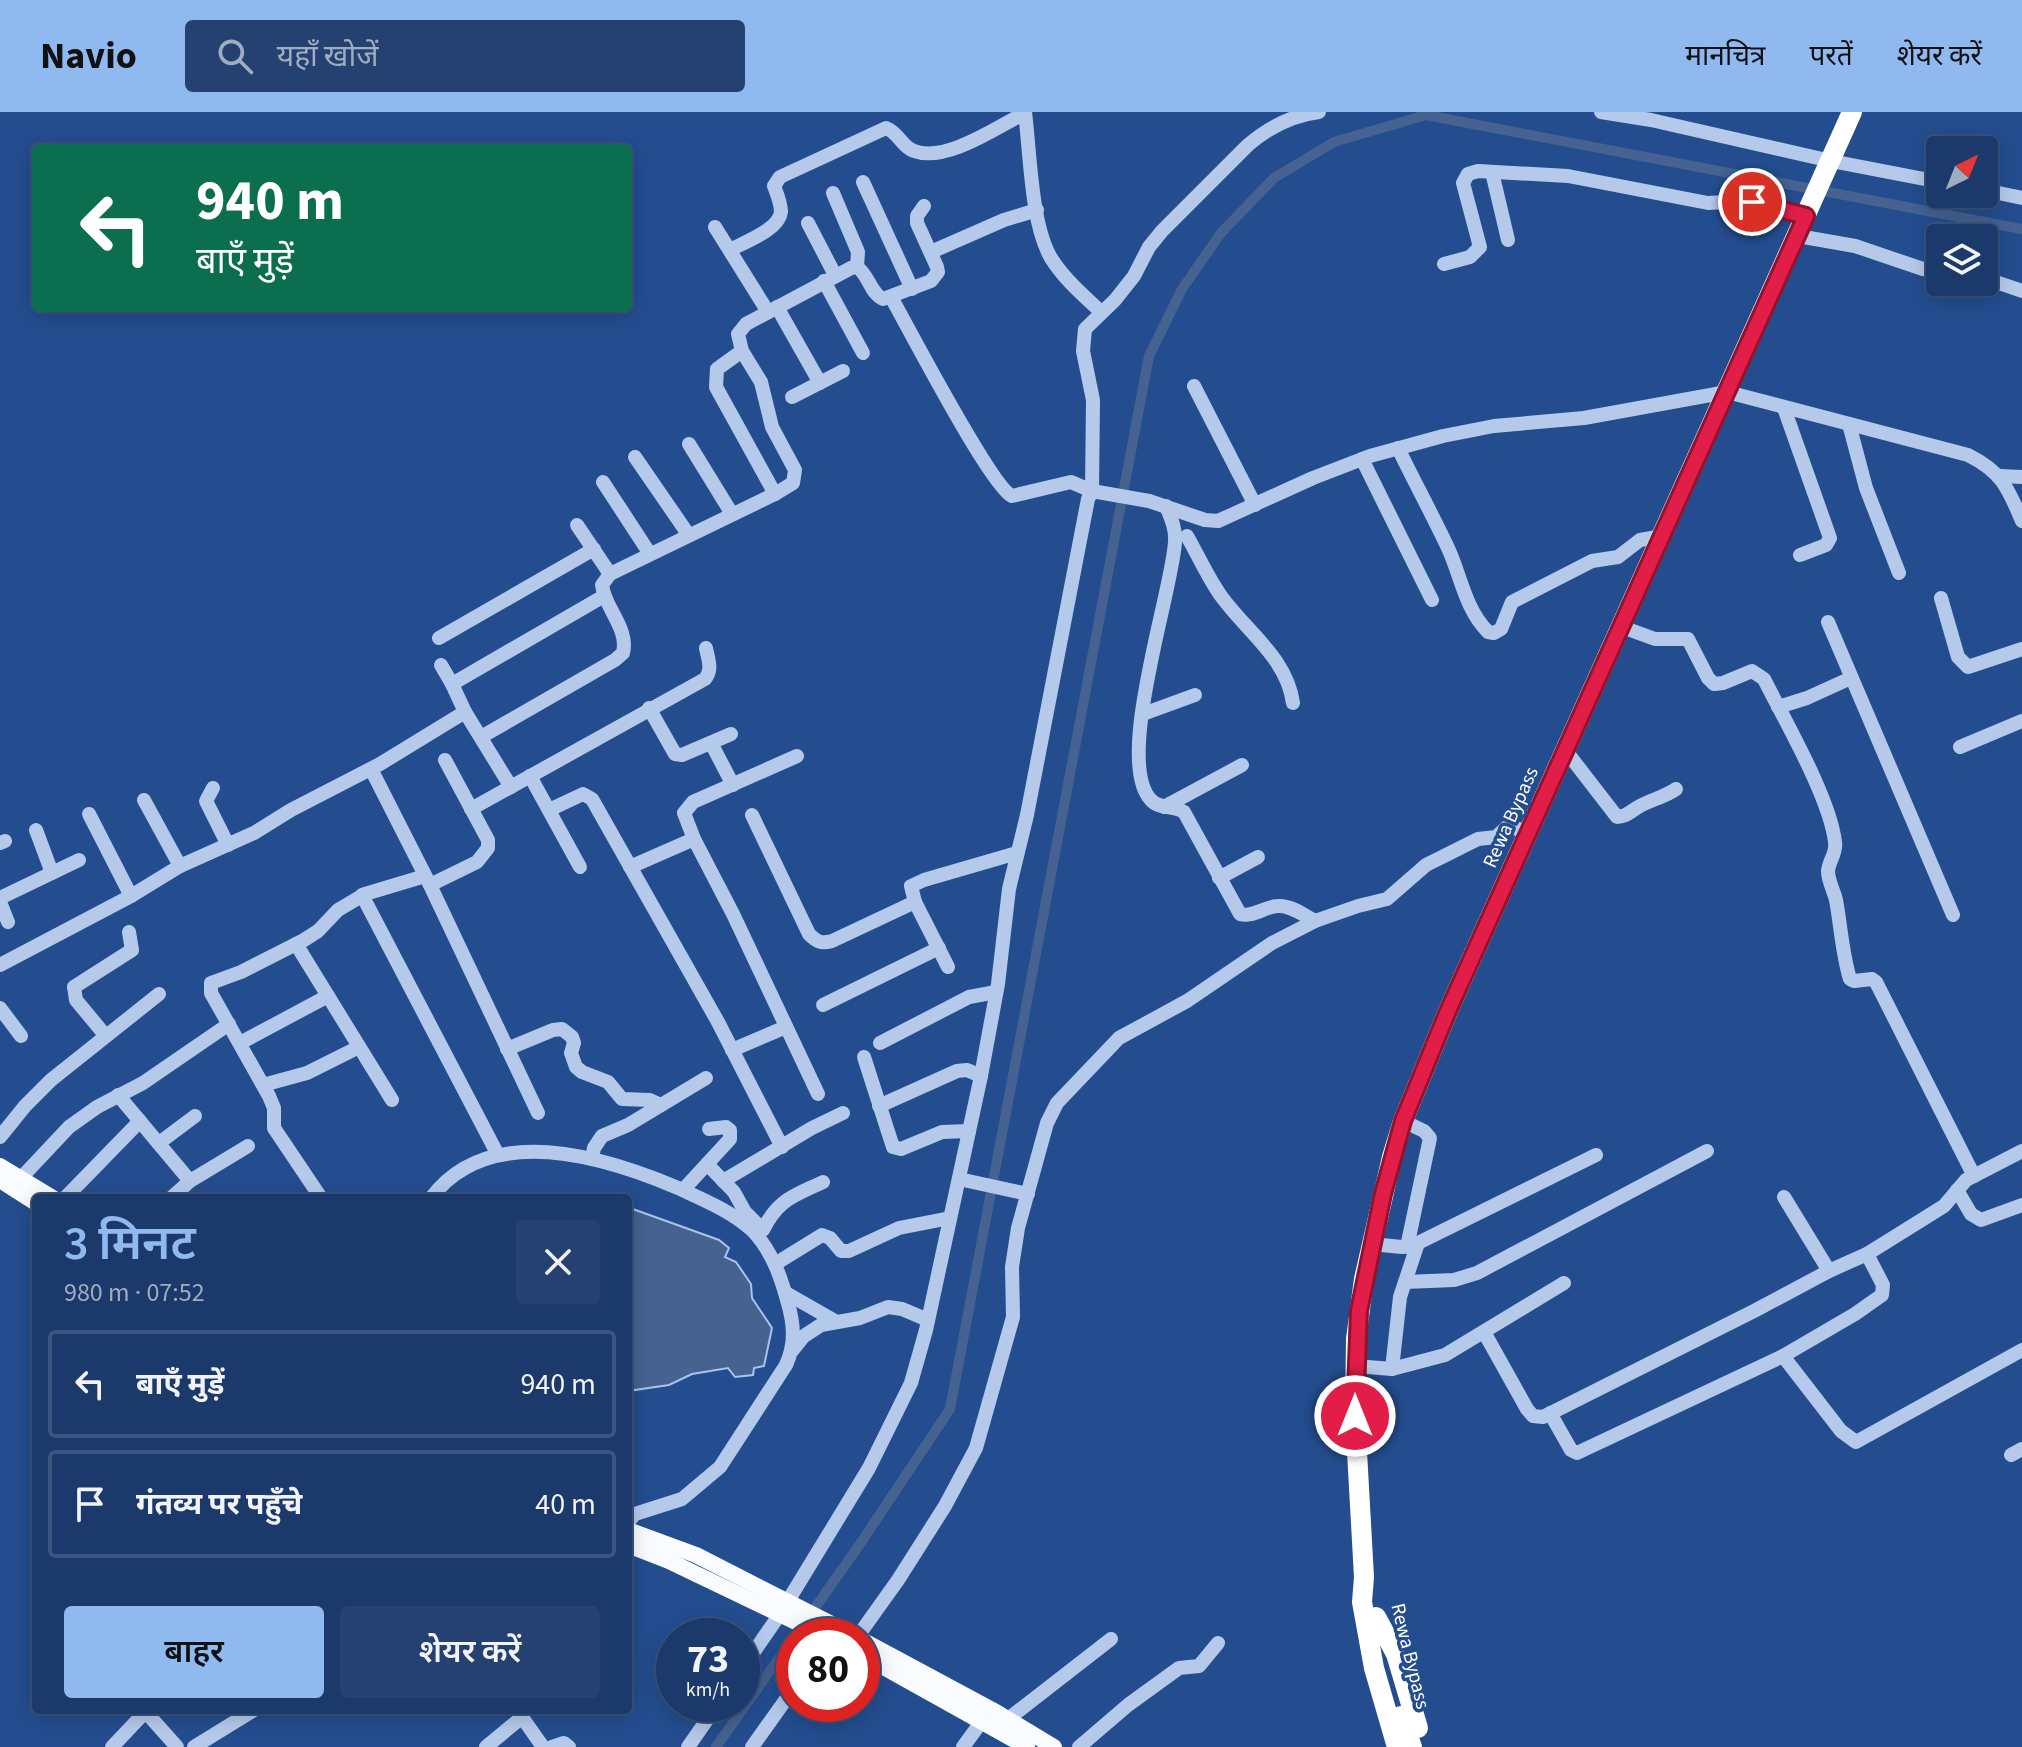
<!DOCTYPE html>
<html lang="hi">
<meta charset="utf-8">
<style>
:root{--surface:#1b3a6b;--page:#244171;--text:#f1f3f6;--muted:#a0adc1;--line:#39547e;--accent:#90b9f0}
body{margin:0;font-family:"Source Sans 3","Noto Sans Devanagari",sans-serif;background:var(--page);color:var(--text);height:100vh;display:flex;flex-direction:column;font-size:30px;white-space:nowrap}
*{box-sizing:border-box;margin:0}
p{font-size:26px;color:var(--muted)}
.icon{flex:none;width:44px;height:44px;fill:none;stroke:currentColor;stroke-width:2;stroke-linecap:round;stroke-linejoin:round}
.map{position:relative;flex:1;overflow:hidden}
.panel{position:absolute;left:32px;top:1082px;width:600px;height:520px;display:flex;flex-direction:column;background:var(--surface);border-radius:8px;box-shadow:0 4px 20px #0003,0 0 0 2px var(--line)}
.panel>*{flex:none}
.banner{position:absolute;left:32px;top:32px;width:600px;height:168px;border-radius:8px;box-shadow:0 4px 20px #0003,0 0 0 2px var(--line);background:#0b6e4f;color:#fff;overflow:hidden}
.needle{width:52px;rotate:43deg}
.controls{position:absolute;left:1926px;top:24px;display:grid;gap:16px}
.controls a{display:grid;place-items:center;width:72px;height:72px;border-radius:8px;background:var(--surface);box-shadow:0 4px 20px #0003,0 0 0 2px var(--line);font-size:40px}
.speed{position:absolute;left:656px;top:1506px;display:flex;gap:16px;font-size:40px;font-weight:700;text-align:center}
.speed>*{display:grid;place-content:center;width:104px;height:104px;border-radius:50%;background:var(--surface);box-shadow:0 4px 20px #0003,0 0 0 2px var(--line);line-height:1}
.speed small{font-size:20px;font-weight:400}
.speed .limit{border:12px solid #d22;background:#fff;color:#111}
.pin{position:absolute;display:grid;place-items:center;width:68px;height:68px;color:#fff;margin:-34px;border:4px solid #fff;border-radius:50%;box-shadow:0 2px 8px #0007}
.me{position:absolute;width:88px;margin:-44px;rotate:0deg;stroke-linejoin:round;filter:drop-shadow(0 0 6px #0008)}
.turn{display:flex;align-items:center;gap:28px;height:168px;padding:0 32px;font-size:36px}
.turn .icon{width:104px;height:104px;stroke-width:2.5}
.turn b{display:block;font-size:56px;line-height:68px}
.round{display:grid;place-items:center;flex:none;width:84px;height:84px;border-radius:8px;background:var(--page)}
.headline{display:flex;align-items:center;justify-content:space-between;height:136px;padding:0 32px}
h1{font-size:48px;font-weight:600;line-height:60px;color:var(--accent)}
.cta{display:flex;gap:16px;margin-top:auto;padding:16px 32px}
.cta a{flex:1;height:92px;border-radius:8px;background:var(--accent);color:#111;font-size:32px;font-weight:600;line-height:92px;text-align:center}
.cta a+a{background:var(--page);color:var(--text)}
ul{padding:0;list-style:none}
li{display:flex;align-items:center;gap:24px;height:108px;margin:0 16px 12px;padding:0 16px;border:4px solid var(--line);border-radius:8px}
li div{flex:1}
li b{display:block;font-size:30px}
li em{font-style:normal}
header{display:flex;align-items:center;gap:48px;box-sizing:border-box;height:112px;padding:0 40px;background:var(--accent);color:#111}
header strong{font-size:38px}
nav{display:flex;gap:44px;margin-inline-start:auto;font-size:28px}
.search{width:560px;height:72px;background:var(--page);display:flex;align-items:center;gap:20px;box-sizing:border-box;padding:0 28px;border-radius:8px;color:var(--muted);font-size:30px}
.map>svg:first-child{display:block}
.water{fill:#456291;stroke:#a9c4ec;stroke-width:2}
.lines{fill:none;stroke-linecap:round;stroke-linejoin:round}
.canal{stroke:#456291;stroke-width:10}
.minor{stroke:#b5caeb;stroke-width:14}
.major{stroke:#fafbff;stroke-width:16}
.highway{stroke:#fff;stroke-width:20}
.route-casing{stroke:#92132f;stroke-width:20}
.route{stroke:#e11d48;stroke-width:14}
.labels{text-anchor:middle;stroke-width:7;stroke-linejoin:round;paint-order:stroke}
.street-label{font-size:20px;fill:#fff;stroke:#244d8f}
</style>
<header>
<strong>Navio</strong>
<div class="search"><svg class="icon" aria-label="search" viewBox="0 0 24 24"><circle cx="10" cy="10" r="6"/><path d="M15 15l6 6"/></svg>यहाँ खोजें</div>
<nav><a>मानचित्र</a><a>परतें</a><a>शेयर करें</a></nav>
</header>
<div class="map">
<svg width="2022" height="1635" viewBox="0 0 2022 1635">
<rect width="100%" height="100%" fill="#244d8f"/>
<path class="water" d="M630 1096 719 1128 729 1136 725 1145 736 1150 751 1172 752 1186 772 1216 764 1254 754 1256 753 1263 735 1265 728 1256 692 1262 669 1273 628 1279V1097Z"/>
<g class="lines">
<g class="canal">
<path d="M795 1524 858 1435 950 1297 1149 244 1182 177 1221 121 1274 66 1334 30 1426 3 2022 117"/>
<path d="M716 1635 794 1525"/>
</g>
<g class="minor">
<path d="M1025 0C1030 40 1031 112 1051 146 1064 167 1083 183 1101 200"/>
<path d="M1601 0 1651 8 1831 49 1940 70"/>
<path d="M1492 60 1508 128"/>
<path d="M863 70 912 177"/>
<path d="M1984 78 2022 86"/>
<path d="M833 81 858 140 857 155"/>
<path d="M808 111 835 163"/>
<path d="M715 115 768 200"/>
<path d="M1798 124 1855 134 1923 157 1940 159"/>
<path d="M730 138C744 130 779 118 781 100 781 91 777 82 774 74L780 65 886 16C899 21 902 35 914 39 946 51 997 15 1025 1"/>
<path d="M931 140 1004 108 1037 98"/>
<path d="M1444 152 1470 145 1480 135 1463 71 1468 62 1478 59 1568 64 1708 91 1742 89 1806 104"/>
<path d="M1984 166 2022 179"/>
<path d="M824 169 863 241"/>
<path d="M891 185C908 215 991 375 1012 384L1071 370 1092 379 1149 389 1205 408 1218 409 1313 366 1370 344 1443 324 1494 314 1584 306 1727 280 1968 343C2002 360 2008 376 2022 409"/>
<path d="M777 195 820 271"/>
<path d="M742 239 717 257 716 275 775 382"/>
<path d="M1194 274 1255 393"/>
<path d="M792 285 843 259"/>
<path d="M1784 296 1830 426 1826 433 1800 443"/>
<path d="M1849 312 1866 376 1899 461"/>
<path d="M689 332 732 402"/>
<path d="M1398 336C1414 369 1432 402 1448 436 1461 464 1465 497 1488 520L1494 521 1501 517 1512 490 1592 449 1618 445 1640 428 1663 424"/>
<path d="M635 345 688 422"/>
<path d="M1362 347 1432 488"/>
<path d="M2000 364 2022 365"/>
<path d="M603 370 650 442"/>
<path d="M1166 394C1171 406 1176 417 1175 430 1172 481 1114 650 1151 688 1160 698 1174 693 1184 700L1240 802C1253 806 1265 794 1278 794 1291 793 1305 804 1315 809"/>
<path d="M577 413 610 462"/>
<path d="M1187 424C1198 443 1208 466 1221 484 1247 520 1287 546 1293 591"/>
<path d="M1941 486 1958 545 1968 555 2022 537"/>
<path d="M1828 510 1953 803"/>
<path d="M1622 515 1655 527H1688L1708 566 1714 572 1723 571 1752 559 1764 567C1785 609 1830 686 1835 730 1837 741 1829 748 1828 759 1828 769 1834 779 1836 788 1841 815 1842 841 1850 867L1854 869 1872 867 1876 870 1974 1064"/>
<path d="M439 526 594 437"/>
<path d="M441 553 452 572"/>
<path d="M1778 595 1807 586 1851 566"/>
<path d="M649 596 675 642 682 643 731 622"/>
<path d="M465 600 511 675"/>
<path d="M1143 602 1195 583"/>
<path d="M481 625 615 548 623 541C629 516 605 497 602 473L610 462 775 382 793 371 795 358 772 315 761 270 742 239 738 222 746 212 851 156 857 155C869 163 870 181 883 187L931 169 938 160 937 155 917 111V104L924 94"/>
<path d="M711 631 733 673"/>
<path d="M1960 635 2022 609"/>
<path d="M1566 639 1617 705C1627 705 1632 698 1640 694 1652 687 1665 685 1676 677"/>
<path d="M797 644 693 690 684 701 694 727 733 802 818 982"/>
<path d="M371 657 430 773 538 1001"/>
<path d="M530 664 580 755"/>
<path d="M213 676 206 689 228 733"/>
<path d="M144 688 180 754"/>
<path d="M1164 695 1242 653"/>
<path d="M471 697 705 567C713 558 708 547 706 536"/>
<path d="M549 698 583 682 592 687 718 910 782 1035"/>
<path d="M89 702 131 784"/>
<path d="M752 703 809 822C817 830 821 832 832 829L915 790"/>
<path d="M36 718 52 761"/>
<path d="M0 731 5 729"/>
<path d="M630 755 694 727"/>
<path d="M1219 766 1258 745"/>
<path d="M430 773 477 750 488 736V728L445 648"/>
<path d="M362 783 498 1043"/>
<path d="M0 786 79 748"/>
<path d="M0 790 8 810"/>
<path d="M296 832 392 988"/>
<path d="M0 853 131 784 180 754 254 721 291 698 380 652 465 600 452 572 604 484"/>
<path d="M948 855 915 790 911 774 924 768 1017 741"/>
<path d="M823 893 939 836"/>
<path d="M0 896 21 924"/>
<path d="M105 923 76 888 74 875 132 838 129 820"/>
<path d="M240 931 328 884"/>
<path d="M880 931 969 885 996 880"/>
<path d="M507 937 553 918 562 917 572 925 574 931 571 941 576 955 582 960 608 970 622 987 650 988 661 993"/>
<path d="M732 938 786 915"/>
<path d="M864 945 893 1035 901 1037 942 1020 969 1019"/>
<path d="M263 973 307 961 359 935"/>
<path d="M118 983 190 1069"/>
<path d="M879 994 957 959 967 958 981 964"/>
<path d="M1403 1009 1424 1019 1430 1026 1407 1135"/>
<path d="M0 1025 25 994 51 968 159 882"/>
<path d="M159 1031 195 1004"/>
<path d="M592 1046 594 1036 602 1024 628 1013 706 966"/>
<path d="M707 1052 734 1080 745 1100 758 1113"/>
<path d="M21 1066 69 1015 97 995 143 971 229 912"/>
<path d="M959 1067 1028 1082"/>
<path d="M723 1069 812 1016 843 1001"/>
<path d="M683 1078 730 1027V1018L726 1015 709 1017"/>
<path d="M1957 1078 1971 1102 1981 1108 2022 1093"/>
<path d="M1784 1085 1829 1159"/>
<path d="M65 1086 140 1009"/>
<path d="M171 1086 190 1069 248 1034"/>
<path d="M321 1086 274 1016V996L269 984 211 881V871L241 860 304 828 318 819 338 798 365 782 425 764"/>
<path d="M431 1086C489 1009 605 1045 678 1076 704 1088 731 1099 752 1118 771 1138 780 1162 787 1188 794 1211 796 1231 786 1253L720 1355 682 1387 635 1402 628 1410"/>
<path d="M763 1118C778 1087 794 1084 823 1070"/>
<path d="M1371 1132 1402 1135 1418 1131 1596 1043"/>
<path d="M775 1152 822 1123 830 1126 841 1139H849L899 1116 950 1106"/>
<path d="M1405 1170 1454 1168 1477 1161 1707 1039"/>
<path d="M786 1181 835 1209"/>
<path d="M1484 1220 1527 1297 1533 1304 1543 1305 1756 1198 1829 1159 1867 1142 1944 1094 1966 1068 2022 1039"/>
<path d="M792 1239 804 1224 821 1213 860 1206 888 1195 902 1197 928 1208"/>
<path d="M1783 1244 1841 1319 1856 1330 2022 1238"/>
<path d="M1355 1254 1392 1257 1445 1243 1564 1171"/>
<path d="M1392 1257 1400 1185 1418 1131"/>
<path d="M1550 1301 1571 1338 1577 1341 1783 1244 1855 1202 1882 1183 1883 1173 1867 1142"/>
<path d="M2011 1343 2022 1337"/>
<path d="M858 1524 898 1468 945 1394 976 1336 1013 1205 1012 1155 1018 1116 1047 1011 1057 991 1119 926 1187 889 1272 831 1315 809 1358 794 1387 787 1426 753 1478 727 1496 725 1507 715 1529 719"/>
<path d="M742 1557 780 1502 869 1356 911 1271 926 1218 981 964 998 872 1009 777 1027 703 1088 387 1092 379 1093 288 1083 239 1085 217 1115 188 1134 164 1149 135 1162 119 1248 33C1268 16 1293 3 1319 0"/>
<path d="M144 1598 177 1635"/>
<path d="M517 1598 543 1635"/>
<path d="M1002 1615 1008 1607 1111 1527"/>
<path d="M112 1635 147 1598"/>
<path d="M194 1635 254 1598"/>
<path d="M486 1635 521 1606"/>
<path d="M552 1635 564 1631 569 1635"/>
<path d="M688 1635 718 1592"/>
<path d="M752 1635 794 1576"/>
<path d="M963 1635 982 1609"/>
<path d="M1079 1635 1128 1593 1179 1556 1199 1554 1218 1531"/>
</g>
<g class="major">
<path d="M0 1054 53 1086"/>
<path d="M0 1068 36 1091"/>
<path d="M628 1418 696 1443 855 1524"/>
<path d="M628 1433 669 1449 825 1524"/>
<path d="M862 1528 996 1600 1054 1635"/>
<path d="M862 1543 1027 1635"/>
</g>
<g class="highway">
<path d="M1376 1505 1396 1542 1418 1616"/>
<path d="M1401 1604 1412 1635"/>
<path d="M1397 1635 1374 1556 1362 1490 1364 1465 1355 1304 1356 1227 1364 1167 1392 1045 1403 1009 1448 899 1852 0"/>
</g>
</g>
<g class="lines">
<defs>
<path id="route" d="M1355 1304 1359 1199 1383 1082 1403 1009 1448 899 1806 104 1752 90"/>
</defs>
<use href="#route" class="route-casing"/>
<use href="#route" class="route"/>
</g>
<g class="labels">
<g class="street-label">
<text transform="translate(1510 705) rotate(-66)" y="7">Rewa Bypass</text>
<text transform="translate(1411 1544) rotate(76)" y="7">Rewa Bypass</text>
</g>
</g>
</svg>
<div class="controls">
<a><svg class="needle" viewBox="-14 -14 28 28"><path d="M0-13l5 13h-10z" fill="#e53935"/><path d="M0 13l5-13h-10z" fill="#a0adc1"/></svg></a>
<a><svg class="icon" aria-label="layers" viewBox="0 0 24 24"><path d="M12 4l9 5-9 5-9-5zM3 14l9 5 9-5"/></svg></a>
</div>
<div class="speed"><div>73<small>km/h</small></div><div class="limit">80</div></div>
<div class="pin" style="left:1752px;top:90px;background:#d93025"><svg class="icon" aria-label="arrive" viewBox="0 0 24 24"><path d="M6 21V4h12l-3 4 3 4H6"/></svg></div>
<svg class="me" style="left:1355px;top:1304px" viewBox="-20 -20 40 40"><circle r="17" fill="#e11d48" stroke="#fff" stroke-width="3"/><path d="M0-11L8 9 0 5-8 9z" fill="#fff"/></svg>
<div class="banner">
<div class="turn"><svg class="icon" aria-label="left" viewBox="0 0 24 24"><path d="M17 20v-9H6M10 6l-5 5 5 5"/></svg><div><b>940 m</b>बाएँ मुड़ें</div></div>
</div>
<section class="panel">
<div class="headline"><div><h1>3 मिनट</h1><p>980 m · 07:52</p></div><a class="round"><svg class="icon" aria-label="close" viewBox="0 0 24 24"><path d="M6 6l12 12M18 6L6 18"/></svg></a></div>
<ul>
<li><svg class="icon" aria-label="left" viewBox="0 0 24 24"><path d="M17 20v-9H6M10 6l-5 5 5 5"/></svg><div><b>बाएँ मुड़ें</b></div><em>940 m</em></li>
<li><svg class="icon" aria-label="arrive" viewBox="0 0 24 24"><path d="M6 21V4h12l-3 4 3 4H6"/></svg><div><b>गंतव्य पर पहुँचे</b></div><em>40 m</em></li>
</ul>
<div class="cta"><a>बाहर</a><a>शेयर करें</a></div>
</section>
</div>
